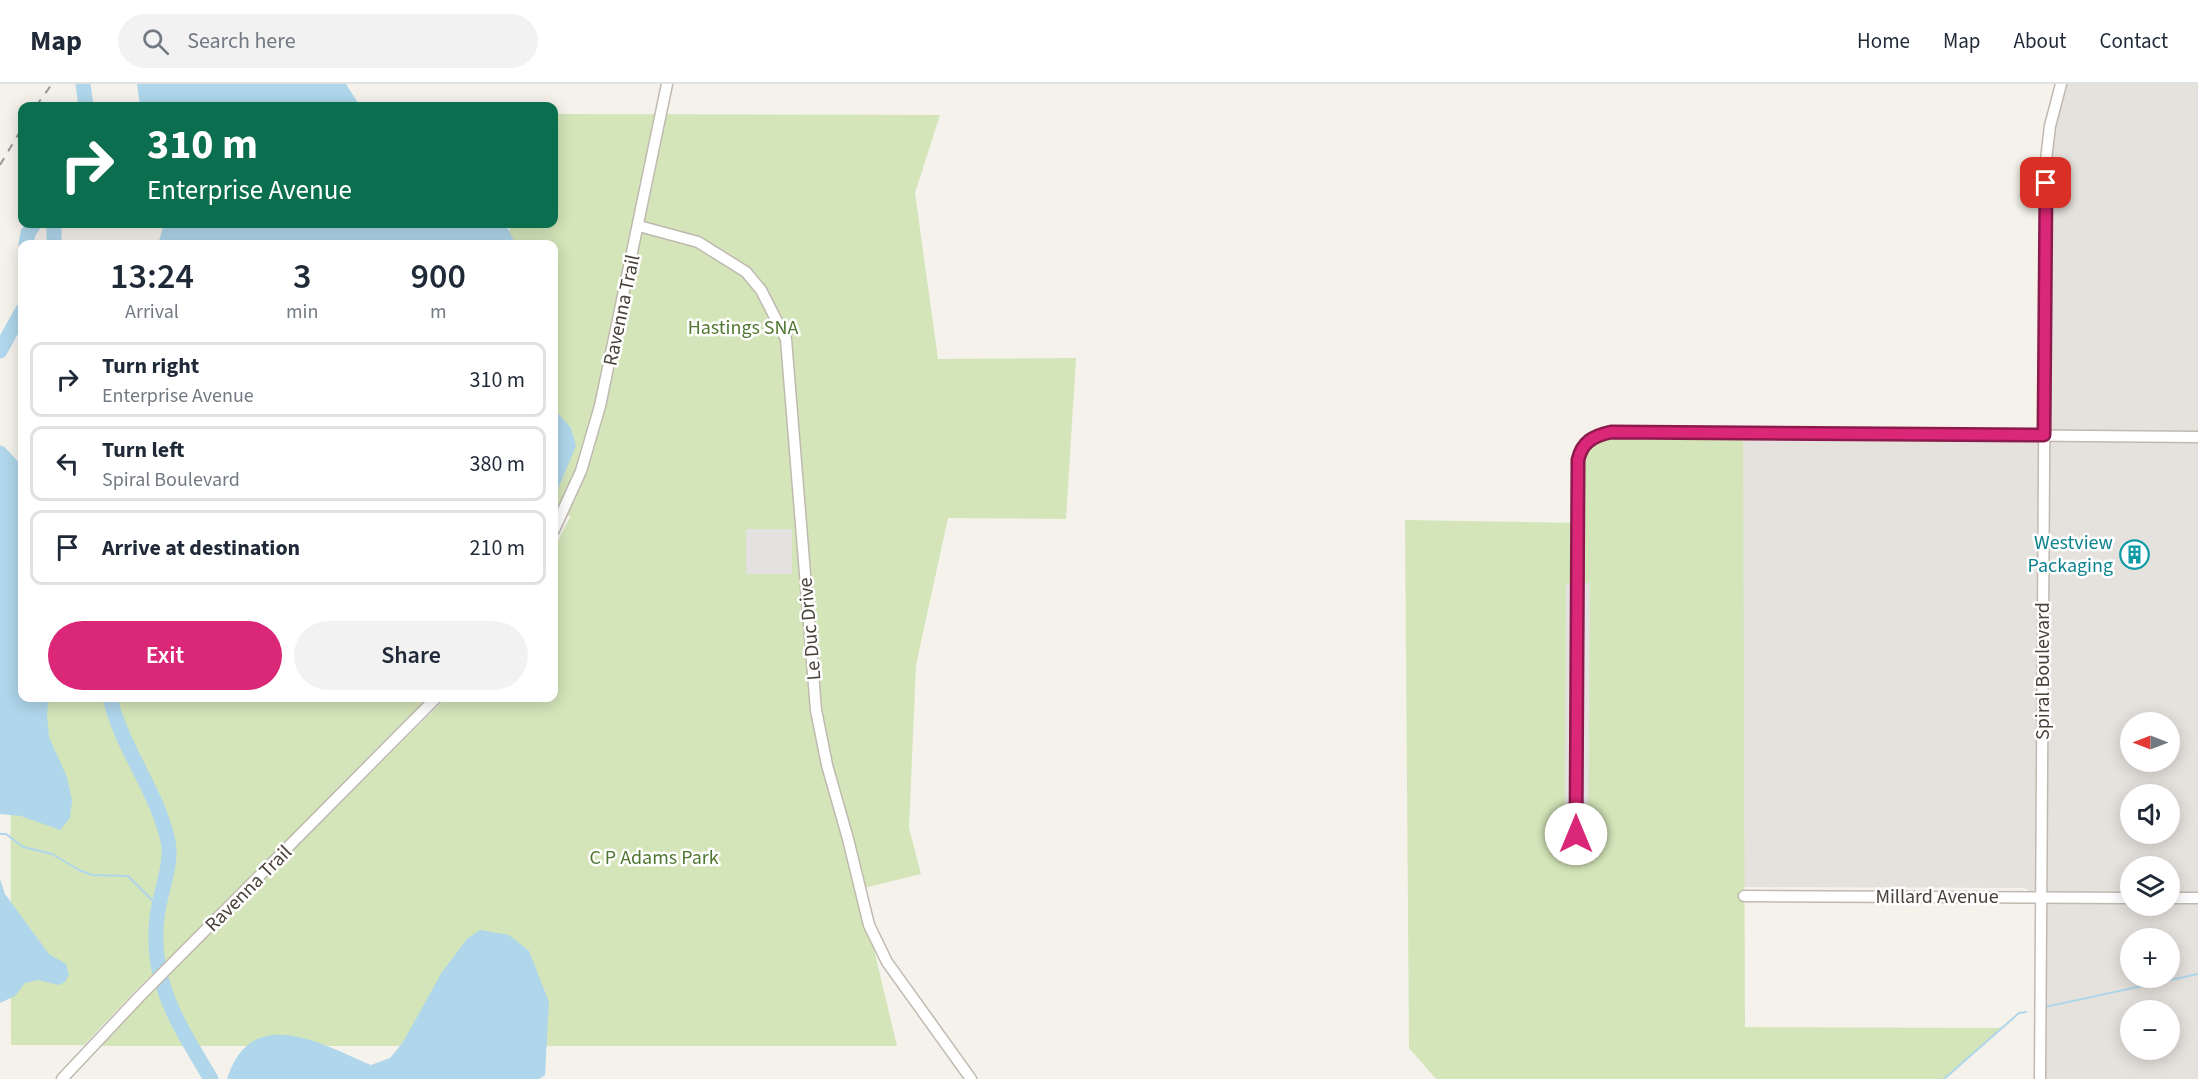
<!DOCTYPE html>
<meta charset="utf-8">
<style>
:root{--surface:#fff;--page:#f2f2f3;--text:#1f2937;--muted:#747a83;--line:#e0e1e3;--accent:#db2777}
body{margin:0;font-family:"Source Sans 3",sans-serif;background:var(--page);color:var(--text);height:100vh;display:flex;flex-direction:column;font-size:22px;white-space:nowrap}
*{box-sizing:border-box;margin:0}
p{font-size:20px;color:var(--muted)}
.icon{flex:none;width:33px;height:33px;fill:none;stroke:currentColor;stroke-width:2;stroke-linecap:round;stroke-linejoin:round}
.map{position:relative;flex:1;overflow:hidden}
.details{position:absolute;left:18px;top:156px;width:540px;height:462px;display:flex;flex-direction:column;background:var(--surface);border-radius:12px;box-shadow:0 3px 15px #0003}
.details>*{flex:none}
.top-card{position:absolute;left:18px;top:18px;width:540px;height:126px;border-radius:12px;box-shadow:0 3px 15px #0003;background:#0b6e4f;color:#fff;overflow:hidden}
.needle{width:39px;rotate:270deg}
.tools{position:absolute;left:2120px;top:628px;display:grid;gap:12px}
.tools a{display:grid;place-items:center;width:60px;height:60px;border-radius:50%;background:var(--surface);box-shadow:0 3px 15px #0003;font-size:30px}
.pin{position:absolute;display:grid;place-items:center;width:51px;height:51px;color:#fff;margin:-26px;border-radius:12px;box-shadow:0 3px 9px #0006}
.me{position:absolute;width:66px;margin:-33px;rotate:0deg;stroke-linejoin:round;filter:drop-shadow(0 0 4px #0008)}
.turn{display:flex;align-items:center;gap:21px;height:126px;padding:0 30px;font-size:27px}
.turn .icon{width:78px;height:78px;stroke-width:2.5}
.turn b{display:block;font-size:42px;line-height:51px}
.eta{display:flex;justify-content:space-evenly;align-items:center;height:102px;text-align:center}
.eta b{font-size:36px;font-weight:600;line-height:42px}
.action{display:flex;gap:12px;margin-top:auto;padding:12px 30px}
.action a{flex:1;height:69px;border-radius:36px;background:var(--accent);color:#fff;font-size:24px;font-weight:600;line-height:69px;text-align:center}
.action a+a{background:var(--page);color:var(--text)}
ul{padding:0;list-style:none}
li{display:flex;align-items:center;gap:18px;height:75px;margin:0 12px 9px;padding:0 18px;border:3px solid var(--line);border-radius:12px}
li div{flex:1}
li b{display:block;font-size:22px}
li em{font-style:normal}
header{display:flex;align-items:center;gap:36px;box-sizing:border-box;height:84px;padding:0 30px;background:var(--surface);border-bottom:2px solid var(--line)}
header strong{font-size:28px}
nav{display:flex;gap:33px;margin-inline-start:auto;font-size:21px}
.search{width:420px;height:54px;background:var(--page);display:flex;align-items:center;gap:15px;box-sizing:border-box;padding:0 21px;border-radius:33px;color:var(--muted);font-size:22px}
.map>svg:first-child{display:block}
.industrial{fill:#e5e1dd;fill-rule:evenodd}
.green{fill:#d4e5b9}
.parking{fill:#e4e2e0}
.water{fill:#afd6eb}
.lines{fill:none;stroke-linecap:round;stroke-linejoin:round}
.stream{stroke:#afd6eb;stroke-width:2}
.river{stroke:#afd6eb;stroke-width:15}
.minor-casing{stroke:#c0b9af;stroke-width:13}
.minor{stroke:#fff;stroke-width:10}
.rail{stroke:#9a9a9a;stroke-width:2;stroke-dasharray:8 8;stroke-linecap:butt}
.route-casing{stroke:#8e194d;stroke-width:15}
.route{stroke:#db2777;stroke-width:10}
.labels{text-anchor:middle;stroke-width:5;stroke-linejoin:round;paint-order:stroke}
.street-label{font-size:20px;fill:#49423a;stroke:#fff}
.park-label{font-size:20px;fill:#507731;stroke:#fff}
.culture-label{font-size:20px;fill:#0d838f;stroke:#fff;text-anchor:end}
</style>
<header>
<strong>Map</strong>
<div class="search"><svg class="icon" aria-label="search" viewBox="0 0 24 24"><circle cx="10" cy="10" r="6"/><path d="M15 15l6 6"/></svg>Search here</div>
<nav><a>Home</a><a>Map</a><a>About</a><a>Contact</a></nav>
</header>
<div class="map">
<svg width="2198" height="995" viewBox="0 0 2198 995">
<rect width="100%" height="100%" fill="#f5f2ec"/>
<path class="industrial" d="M2061 0H2198V995H2040V813L2024 804 1743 803V350L2044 351 2046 76ZM2130 639H2169V678H2130ZM2130 711H2169V750H2130ZM2130 783H2169V822H2130ZM2130 855H2169V894H2130ZM2130 927H2169V966H2130Z"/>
<g class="green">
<path d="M554 30 940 31 915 109 938 275 1076 274 1066 435 948 434 916 581 909 744 921 790 864 804 809 592 897 962H96L446 614H554V464L571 432 561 431 554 447V160H510V140H554Z"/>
<path d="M1743 350 1745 943 2002 944 1944 995H1436L1409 964 1405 436 1579 439V376L1596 351Z"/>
<path d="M10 431 22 614H431L251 795 134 908 84 961H11Z"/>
</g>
<g class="parking">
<rect x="746" y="445" width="46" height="45"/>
<path d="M1566 499H1590L1588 751 1565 750Z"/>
</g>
<g class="water">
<path d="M137 0H346L360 22H140Z"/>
<path d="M164 140H502L509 146 515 160H158Z"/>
<path d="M554 325 571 344 576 362 554 414Z"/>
<path d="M0 369 22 393V614H49L47 630 49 653 67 693 72 717 70 734 60 746 21 732 0 730Z"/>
<path d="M0 795 5 810 49 870 66 880 69 891 65 898 59 901 38 896 25 899 15 912 0 919Z"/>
<path d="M480 846 509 851 529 867 549 918 545 991 539 995H227C251 919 320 959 371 981L390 974 403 958 442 888 467 855Z"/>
</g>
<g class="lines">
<g class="stream">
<path d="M0 750H6L23 763 52 770 79 786 92 791 128 792 159 823"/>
<path d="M2045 923 2198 890"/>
<path d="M1944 995 2019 929 2026 928"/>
</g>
<g class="river">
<path d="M83 0 86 22"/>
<path d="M26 160 28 149 34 140"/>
<path d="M54 160V140"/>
<path d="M0 267 22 227"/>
<path d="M0 369 22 393"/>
<path d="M110 614C122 665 157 707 168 757 173 781 159 810 157 834 149 898 180 943 211 995"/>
</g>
<defs>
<g id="minor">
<path d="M639 142 698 158 746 188 761 206 786 255 816 626 827 681 848 755 869 841 887 878 971 995"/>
<path d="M554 446 581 387 600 322 667 0"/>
<path d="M1576 750 1579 376C1582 358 1593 352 1611 348L2198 353"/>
<path d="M1744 812 2130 814"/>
<path d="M2169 814H2198"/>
<path d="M62 995 139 913 436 614"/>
<path d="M2040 995 2046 76 2050 42 2061 0"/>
</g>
</defs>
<use href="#minor" class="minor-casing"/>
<use href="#minor" class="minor"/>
<g class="rail">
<path d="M36 22 52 0"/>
<path d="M0 81 22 44"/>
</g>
</g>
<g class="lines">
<defs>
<path id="route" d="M1576 750 1578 376C1582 358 1593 352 1611 348L2044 351 2046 99"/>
</defs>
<use href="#route" class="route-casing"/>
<use href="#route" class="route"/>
</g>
<defs>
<symbol id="building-ring" viewBox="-11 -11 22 22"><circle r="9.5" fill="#fff" stroke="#0f9aa8" stroke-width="1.5"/><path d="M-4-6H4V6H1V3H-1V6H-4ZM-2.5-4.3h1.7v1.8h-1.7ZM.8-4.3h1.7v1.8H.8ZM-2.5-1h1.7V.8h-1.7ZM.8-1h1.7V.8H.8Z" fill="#0f9aa8"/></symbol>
</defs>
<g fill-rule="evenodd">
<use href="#building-ring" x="2118" y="454" width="33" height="33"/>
</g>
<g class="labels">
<g class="street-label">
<text transform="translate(621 226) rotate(-78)" y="7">Ravenna Trail</text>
<text transform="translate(809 545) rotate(-95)" y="7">Le Duc Drive</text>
<text transform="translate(2042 587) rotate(-90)" y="7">Spiral Boulevard</text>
<text transform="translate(248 804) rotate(-45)" y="7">Ravenna Trail</text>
<text x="1937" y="819">Millard Avenue</text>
</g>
<g class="park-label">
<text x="743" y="250">Hastings SNA</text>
<text x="654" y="780">C P Adams Park</text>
</g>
<g class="culture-label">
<text x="2113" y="465">Westview<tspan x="2113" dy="23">Packaging</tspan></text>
</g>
</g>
</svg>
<div class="tools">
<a><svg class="needle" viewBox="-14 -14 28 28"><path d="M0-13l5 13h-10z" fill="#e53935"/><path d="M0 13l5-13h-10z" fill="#747a83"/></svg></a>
<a><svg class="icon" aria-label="sound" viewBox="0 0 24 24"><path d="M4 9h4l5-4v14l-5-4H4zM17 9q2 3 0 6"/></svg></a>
<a><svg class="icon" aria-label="layers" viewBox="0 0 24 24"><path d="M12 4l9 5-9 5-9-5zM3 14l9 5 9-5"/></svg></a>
<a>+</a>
<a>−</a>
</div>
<div class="pin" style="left:2046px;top:99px;background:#d93025"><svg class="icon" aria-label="arrive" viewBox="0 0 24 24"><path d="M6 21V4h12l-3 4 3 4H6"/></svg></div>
<svg class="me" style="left:1576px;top:750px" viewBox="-20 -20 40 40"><circle r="19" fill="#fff"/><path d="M0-13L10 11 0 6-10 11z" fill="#db2777"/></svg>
<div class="top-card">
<div class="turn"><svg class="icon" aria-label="right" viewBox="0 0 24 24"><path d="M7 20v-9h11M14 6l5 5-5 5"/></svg><div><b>310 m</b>Enterprise Avenue</div></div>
</div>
<section class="details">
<div class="eta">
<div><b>13:24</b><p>Arrival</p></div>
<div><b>3</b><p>min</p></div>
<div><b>900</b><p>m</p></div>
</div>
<ul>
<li><svg class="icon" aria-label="right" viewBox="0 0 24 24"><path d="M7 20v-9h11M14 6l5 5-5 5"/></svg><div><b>Turn right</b><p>Enterprise Avenue</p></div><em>310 m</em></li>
<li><svg class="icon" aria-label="left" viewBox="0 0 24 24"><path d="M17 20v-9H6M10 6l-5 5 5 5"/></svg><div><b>Turn left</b><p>Spiral Boulevard</p></div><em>380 m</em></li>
<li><svg class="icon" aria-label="arrive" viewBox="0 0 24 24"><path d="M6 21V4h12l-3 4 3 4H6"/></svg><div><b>Arrive at destination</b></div><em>210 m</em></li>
</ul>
<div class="action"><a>Exit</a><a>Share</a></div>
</section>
</div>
